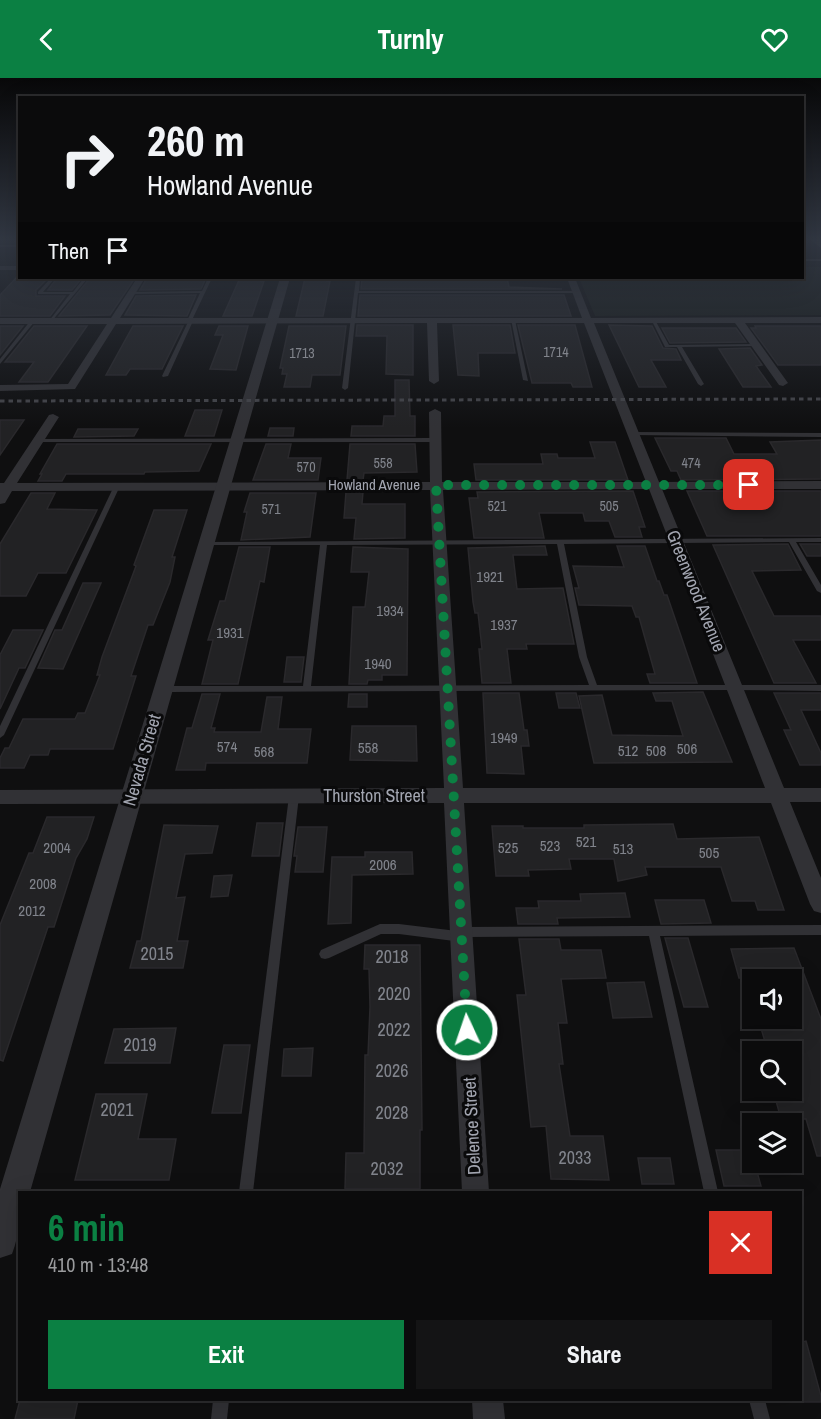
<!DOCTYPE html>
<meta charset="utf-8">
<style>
:root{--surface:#0b0b0c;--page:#141415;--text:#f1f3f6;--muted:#9a9b9d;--line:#2b2b2d;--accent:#0b8043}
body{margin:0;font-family:"Archivo Narrow",sans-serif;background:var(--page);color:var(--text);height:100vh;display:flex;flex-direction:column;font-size:22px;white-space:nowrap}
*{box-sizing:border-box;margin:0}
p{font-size:20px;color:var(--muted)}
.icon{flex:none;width:33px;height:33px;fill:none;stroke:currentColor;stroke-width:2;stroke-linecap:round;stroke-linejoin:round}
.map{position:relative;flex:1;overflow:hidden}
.details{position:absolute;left:18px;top:1113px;width:784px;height:210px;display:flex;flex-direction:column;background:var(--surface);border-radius:0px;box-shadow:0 6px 24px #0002,0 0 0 2px var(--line)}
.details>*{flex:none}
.guide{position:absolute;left:18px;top:18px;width:786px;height:183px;border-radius:0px;box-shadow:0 6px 24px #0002,0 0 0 2px var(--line);background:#0b0b0c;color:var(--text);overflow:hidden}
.controls{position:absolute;left:742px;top:891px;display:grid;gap:12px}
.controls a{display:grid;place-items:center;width:60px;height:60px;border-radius:0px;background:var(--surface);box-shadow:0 6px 24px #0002,0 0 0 2px var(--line);font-size:30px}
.pin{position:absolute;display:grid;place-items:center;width:51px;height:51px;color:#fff;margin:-26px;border-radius:12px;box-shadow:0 3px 9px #0006}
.me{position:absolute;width:66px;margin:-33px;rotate:357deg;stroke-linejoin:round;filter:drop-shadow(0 0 4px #0008)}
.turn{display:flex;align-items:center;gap:21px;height:126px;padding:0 30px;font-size:27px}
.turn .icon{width:78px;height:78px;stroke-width:2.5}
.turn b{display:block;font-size:42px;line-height:51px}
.then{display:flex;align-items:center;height:57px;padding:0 30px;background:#0003;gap:12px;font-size:22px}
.round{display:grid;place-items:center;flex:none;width:63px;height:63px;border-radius:0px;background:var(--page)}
.head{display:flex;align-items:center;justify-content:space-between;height:102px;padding:0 30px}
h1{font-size:36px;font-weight:700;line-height:45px;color:var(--accent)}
.button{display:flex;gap:12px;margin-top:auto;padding:12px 30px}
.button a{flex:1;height:69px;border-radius:0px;background:var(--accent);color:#fff;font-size:24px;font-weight:700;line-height:69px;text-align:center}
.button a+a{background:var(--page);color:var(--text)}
header{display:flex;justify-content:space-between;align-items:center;height:78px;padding:0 30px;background:var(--accent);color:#fff;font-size:27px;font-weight:700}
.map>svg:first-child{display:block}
.green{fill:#161a17}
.building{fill:#222224;stroke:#2a292c;stroke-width:1.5}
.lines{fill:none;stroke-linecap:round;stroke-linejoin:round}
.service{fill:#313135;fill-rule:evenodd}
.minor{fill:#313135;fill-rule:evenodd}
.tertiary{fill:#313135;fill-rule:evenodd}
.secondary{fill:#3f4045;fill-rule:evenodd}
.rail{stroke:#44454a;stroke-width:3;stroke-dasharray:4.5 4;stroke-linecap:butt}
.route{stroke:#0b8043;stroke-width:10;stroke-dasharray:0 18}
.labels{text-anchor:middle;stroke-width:6;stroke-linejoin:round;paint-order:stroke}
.far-number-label{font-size:14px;fill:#81848c}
.far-street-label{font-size:15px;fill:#a2a5b0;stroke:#0a0a0b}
.number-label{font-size:15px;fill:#81848c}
.street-label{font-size:18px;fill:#a2a5b0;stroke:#0a0a0b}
.near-number-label{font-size:18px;fill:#81848c}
</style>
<header><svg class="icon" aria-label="back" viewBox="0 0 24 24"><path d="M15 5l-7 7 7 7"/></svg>Turnly<svg class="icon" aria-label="heart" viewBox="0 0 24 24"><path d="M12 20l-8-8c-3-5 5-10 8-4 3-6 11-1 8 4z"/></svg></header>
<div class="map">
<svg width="821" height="1341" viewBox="0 0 821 1341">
<rect width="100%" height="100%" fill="#0f0f10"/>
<path class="green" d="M803 189H821V237L595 238 579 200H802Z"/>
<g class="building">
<path d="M16 200H48L36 212V218H65L50 238H0V217Z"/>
<path d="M57 200H82L72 212H48Z"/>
<path d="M90 200H135L110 237 59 238Z"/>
<path d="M147 200H206L201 211 140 212Z"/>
<path d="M240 200H263L261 203H264L252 238H223Z"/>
<path d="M305 200H328L327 203H330L323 238H296Z"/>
<path d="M362 200H507L509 209 562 211H361Z"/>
<path d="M196 217 187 238 125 237 136 218Z"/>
<path d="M360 217H564L571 238H358Z"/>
<path d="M357 247H413V297L386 296 387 258H356Z"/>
<path d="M453 247H510L515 275H478L479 298 458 297Z"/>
<path d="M518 247H575L592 309H573L571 305H532Z"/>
<path d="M609 247 652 248 663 270 676 271 681 282H651L666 309H639Z"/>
<path d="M0 248H23L0 277Z"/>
<path d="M34 248H87L48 304H19L34 284H5Z"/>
<path d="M133 248H183L162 291H130L126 297H106Z"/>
<path d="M219 248H248L236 292 210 291 223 257H215Z"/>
<path d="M289 248H346L340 297H312L310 309H284L287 296H282L283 290H280Z"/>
<path d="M755 248H821V287H778L751 250H756Z"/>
<path d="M662 250H736L746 264 670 265Z"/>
<path d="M750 270 762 287 756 288 771 309H743L719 271Z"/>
<path d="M395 302H409L410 338H415V358H351L352 348H383L384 338H395Z"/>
<path d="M195 332H222L214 358H185Z"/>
<path d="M0 342H24L0 377Z"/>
<path d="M270 350H294L293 358H268Z"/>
<path d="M78 351H138L134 358 74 359Z"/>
<path d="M655 360H726L734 376H777L770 364 821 362V401L681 402 677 393H671Z"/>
<path d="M590 364H615L628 402H476L474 386H543L541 376H557L558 380H595Z"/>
<path d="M57 366H211L199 393 145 394 144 396H66L62 403H38L42 396H40Z"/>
<path d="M266 366H291L288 380H321L318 402H253Z"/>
<path d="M350 366H415L417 394 364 395 363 402H347Z"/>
<path d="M633 413 645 449H639L642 459H615L609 443H585L583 435H539L544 460H474L469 420H478L477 414Z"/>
<path d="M687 413H821V458H707Z"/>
<path d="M346 414H363L362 426H405V460L354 461 356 440H344Z"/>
<path d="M31 415H55L47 431 97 432 66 495H38L26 518H0V466Z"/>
<path d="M250 415H316L310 459 241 462 247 434H244Z"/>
<path d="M154 432H187L172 479H175L170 504 153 547H148L131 598H136L113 671H50L48 677H30L24 690H0V680L5 670H9L23 641H75L78 635H85L100 597H97L102 579 136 488 134 487Z"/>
<path d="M788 466 801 492 752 493 774 538H821V562H793L816 605H774L713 467Z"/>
<path d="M800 466H821V478H807Z"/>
<path d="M545 468 547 477H513L517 511 563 510 574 566H526L527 571H507L511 605H482L479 571H482L478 535H475L473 524 468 470Z"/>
<path d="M617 468H645L657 503H659L664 517H667L697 605H650L647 596H655L639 539H636L632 528 579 527 575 510H579L573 488 624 489Z"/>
<path d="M239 469H270L264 504 260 503 238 606H202L213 562H208L220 523H225Z"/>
<path d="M353 469 408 471 407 597H382V602H368L367 606H349L353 529H365L369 494H351Z"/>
<path d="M83 505H101L63 591 38 590 55 552H62Z"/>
<path d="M13 552H43L25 590H19L0 631V577Z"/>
<path d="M287 579H304L301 604H284Z"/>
<path d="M703 614 732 684 594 685 579 618 602 617 612 657 683 658 672 623H656L653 615Z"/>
<path d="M483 615H519L524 652H527L529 668H521L524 696 487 695Z"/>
<path d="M556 615H576L580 630H559Z"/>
<path d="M774 615H821V632H801L821 675V687H800L784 652H791Z"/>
<path d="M202 616H220L211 650H215L214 654H261L267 619H282L278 651H311L307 685H206L205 692H176L187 650H192Z"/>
<path d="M349 616H367V629H348Z"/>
<path d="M352 648H416L417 683 350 682Z"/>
<path d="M47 739H94L87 761 76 780 54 849H48L3 983 0 982V847L29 775H33Z"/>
<path d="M257 745H283L279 778H252Z"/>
<path d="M673 746 677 761 759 759 784 832H758L755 823H732L721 789H645L647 797 618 803 614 781H569L571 791 528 792 529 798H496L492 748H523V750H584V747Z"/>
<path d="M164 747 218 748 212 775 185 776 176 820 185 819 177 863H188L183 890H130L137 863H141Z"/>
<path d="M298 749H327L323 794H295L297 778H294Z"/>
<path d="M365 774H412L413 796 352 797 351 845 328 846 332 779H365Z"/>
<path d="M232 797 228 818 211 819 214 798Z"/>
<path d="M625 815 630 839 557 840 558 846H518L516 830H539L538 823H581L580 816Z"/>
<path d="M655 822H704L711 845 661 846Z"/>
<path d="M665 860H688L708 929H684Z"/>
<path d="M519 861H559L561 872H601L606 900 561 901 567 945H558L563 986H559L570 1058H603L609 1102 551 1101 546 1048 531 1049 517 917H526Z"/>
<path d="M365 867H420L422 1052H420V1111H345L346 1075H364L365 977H368L370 929 369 891H364Z"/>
<path d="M794 870 821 941V1078H817L806 1041H781L773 1012H792V974H768L758 940H792V899L739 900 731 871Z"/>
<path d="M644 904 652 939 613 940 607 905Z"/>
<path d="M176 950 170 985H105L114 951Z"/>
<path d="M224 967H250L241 1035H212Z"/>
<path d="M313 970 311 998H282L284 971Z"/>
<path d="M96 1016H147L138 1061H176L169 1102H75Z"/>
<path d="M716 1072H751L761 1108H724Z"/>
<path d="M638 1080H670L674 1106H642Z"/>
<path d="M806 1263 821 1318V1324H801V1264Z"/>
<path d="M20 1322H78L74 1341H15Z"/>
</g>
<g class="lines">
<g class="service">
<rect x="0" y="167" width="20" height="2"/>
<rect x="802" y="181" width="19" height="2"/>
<path d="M51 200H55L43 214H73L84 200H88L51 244 49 243 70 216H38V214Z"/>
<path d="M208 200H212L192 242 193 243 168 298 163 299 162 298 188 244 187 243 200 215 132 216 130 215 132 214 202 213Z"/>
<path d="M356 200H360L359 213H577L579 214 577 215H358L348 310 345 312 342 310Z"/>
<path d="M511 241 515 242 528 303 523 302Z"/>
<path d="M651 241 655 242 669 267 756 266 758 267 756 268 682 269 704 306 701 308 698 306 677 269H665Z"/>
<path d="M31 242 35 243 0 286V281Z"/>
<path d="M634 354 821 355V359L632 357 631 356Z"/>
<path d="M38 361 435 360 438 362 435 364H36V362Z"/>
<path d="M117 406 120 408 4 657 0 660V648L114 408Z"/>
<path d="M821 460V464H796L821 507V515L817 513 789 464 564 466 587 579 597 607H821V613L732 612 163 614 159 611 163 608H303L320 467H204V465L206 464ZM557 466 579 579 589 607 311 608 327 467Z"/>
<path d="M294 714 297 715 299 718 253 1114H239L289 718 291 715Z"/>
<path d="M380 846H399L457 853 458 851 462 849 821 847V857L660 858 718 1114H704L649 858 467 859 466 862 462 864 399 856H381L329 880 325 881 321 880 319 876 321 872Z"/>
<path d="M213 1322H229L227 1341H211Z"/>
<path d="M749 1322H765L770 1341H754Z"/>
</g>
<g class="minor">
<rect x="0" y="188" width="20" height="4"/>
<path d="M137 200H145L120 240H582L567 200H575L591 240 821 239V245H745L788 305 783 308 779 307 735 245H594L659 404 821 403V411H662L784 710H821V724H790L821 800V835L814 833 810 826 771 725H464L489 1114H462L444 725 0 726V712L444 710 430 412 12 413 5 425 0 426V405H4L49 337 53 336 59 339 17 405 430 404 429 334 435 331 441 334 442 404H646L584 245H437L439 303 434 306 429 303 427 245 116 246 75 311 0 313V307L68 306 107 246H0V240H111ZM649 411 765 710H463L443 412Z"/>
<path d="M472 1322H503L505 1341H473Z"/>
</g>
<path class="tertiary" d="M280 200H290L30 1114H20C20 1137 20 1155 12 1176L0 1180V1111Z"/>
<path class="secondary" d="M811 162H821V170Z"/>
<path class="rail" d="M0 323 821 321"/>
</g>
<linearGradient id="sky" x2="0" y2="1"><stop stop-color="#080809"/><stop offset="0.46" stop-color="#313742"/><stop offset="1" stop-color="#313742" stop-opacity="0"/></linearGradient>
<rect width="821" height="350" fill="url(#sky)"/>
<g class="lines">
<path class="route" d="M467 952 436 407H749"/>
</g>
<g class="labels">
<g class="far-number-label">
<text x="556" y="279">1714</text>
<text x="302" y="280">1713</text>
<text x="383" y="390">558</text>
<text x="691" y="390">474</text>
<text x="306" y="394">570</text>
<text x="497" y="433">521</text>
<text x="609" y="433">505</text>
<text x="271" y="436">571</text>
</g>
<g class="far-street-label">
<text x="374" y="412">Howland Avenue</text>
</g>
<g class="number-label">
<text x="490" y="504">1921</text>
<text x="390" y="538">1934</text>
<text x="504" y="552">1937</text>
<text x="230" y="560">1931</text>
<text x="378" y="591">1940</text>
<text x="504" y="665">1949</text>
<text x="227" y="674">574</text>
<text x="368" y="675">558</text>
<text x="687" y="676">506</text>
<text x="628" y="678">512</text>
<text x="656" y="678">508</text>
<text x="264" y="679">568</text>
<text x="586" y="769">521</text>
<text x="550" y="773">523</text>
<text x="57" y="775">2004</text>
<text x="508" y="775">525</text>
<text x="623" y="776">513</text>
<text x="709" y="780">505</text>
<text x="383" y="792">2006</text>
<text x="43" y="811">2008</text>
<text x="32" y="838">2012</text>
</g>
<g class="street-label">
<text transform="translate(696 513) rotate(68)" y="6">Greenwood Avenue</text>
<text transform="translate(142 682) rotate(-74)" y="6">Nevada Street</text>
<text x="374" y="724">Thurston Street</text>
<text transform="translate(472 1048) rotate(-93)" y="6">Delence Street</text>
</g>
<g class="near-number-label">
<text x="157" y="882">2015</text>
<text x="392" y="885">2018</text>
<text x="394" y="922">2020</text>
<text x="394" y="958">2022</text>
<text x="140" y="973">2019</text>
<text x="392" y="999">2026</text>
<text x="117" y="1038">2021</text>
<text x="392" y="1041">2028</text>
<text x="575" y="1086">2033</text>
<text x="387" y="1097">2032</text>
</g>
</g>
</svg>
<div class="controls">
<a><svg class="icon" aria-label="sound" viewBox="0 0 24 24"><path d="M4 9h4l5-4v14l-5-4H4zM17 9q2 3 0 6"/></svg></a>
<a><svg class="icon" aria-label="search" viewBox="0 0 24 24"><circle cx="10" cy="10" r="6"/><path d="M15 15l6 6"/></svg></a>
<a><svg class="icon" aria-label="layers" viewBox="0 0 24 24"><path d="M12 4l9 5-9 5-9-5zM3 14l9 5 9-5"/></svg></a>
</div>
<div class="pin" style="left:749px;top:407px;background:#d93025"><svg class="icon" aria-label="arrive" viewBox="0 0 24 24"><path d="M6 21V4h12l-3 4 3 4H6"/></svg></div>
<svg class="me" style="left:467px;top:952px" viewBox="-20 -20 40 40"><circle r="17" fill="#0b8043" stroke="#fff" stroke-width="3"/><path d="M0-11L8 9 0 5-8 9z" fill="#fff"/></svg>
<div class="guide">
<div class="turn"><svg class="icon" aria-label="right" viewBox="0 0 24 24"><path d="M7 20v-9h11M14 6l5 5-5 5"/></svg><div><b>260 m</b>Howland Avenue</div></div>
<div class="then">Then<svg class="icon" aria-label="arrive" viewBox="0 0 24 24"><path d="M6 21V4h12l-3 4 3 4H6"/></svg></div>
</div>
<section class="details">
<div class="head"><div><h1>6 min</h1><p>410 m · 13:48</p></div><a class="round" style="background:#d93025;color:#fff"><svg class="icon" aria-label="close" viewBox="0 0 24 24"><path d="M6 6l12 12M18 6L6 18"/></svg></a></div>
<div class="button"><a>Exit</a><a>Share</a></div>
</section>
</div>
